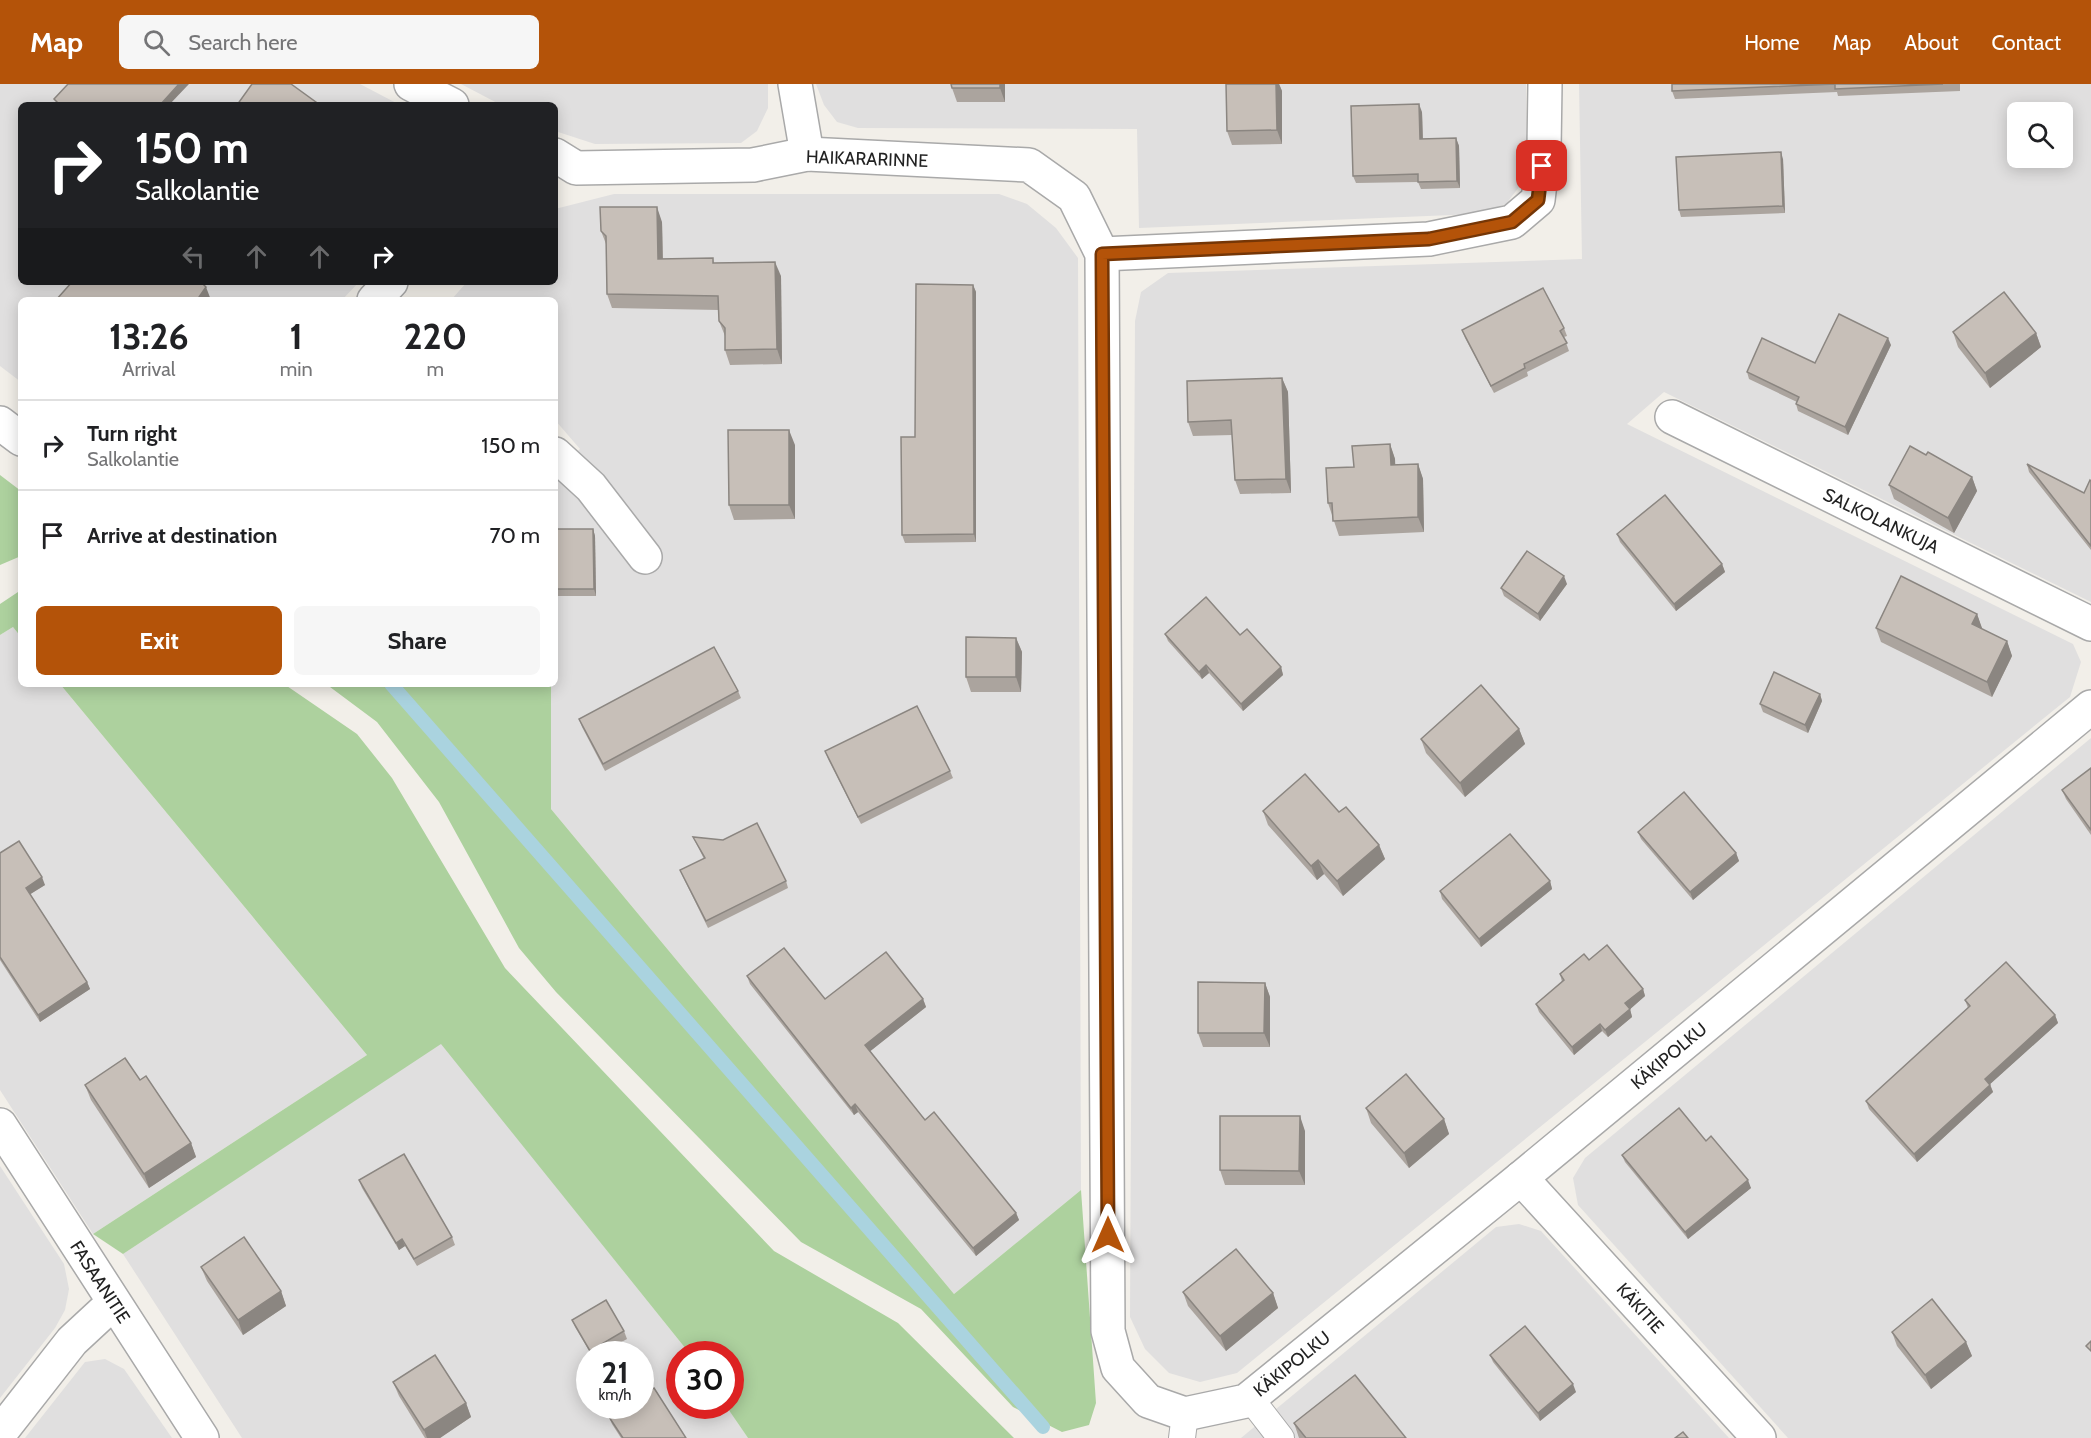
<!DOCTYPE html>
<meta charset="utf-8">
<style>
:root{--surface:#fff;--page:#f6f6f6;--text:#202124;--muted:#757577;--line:#e0e0e0;--accent:#b45309}
body{margin:0;font-family:Cabin,sans-serif;background:var(--page);color:var(--text);height:100vh;display:flex;flex-direction:column;font-size:22px;white-space:nowrap}
*{box-sizing:border-box;margin:0}
p{font-size:20px;color:var(--muted)}
.icon{flex:none;width:33px;height:33px;fill:none;stroke:currentColor;stroke-width:2;stroke-linecap:round;stroke-linejoin:round}
.map{position:relative;flex:1;overflow:hidden}
.side{position:absolute;left:18px;top:213px;width:540px;height:390px;display:flex;flex-direction:column;background:var(--surface);border-radius:9px;box-shadow:0 3px 15px #0003}
.side>*{flex:none}
.hud{position:absolute;left:18px;top:18px;width:540px;height:183px;border-radius:9px;box-shadow:0 3px 15px #0003;background:#202124;color:#fff;overflow:hidden}
.buttons{position:absolute;left:2007px;top:18px;display:grid;gap:12px}
.buttons a{display:grid;place-items:center;width:66px;height:66px;border-radius:9px;background:var(--surface);box-shadow:0 3px 15px #0003;font-size:30px}
.speed{position:absolute;left:576px;top:1257px;display:flex;gap:12px;font-size:30px;font-weight:700;text-align:center}
.speed>*{display:grid;place-content:center;width:78px;height:78px;border-radius:50%;background:var(--surface);box-shadow:0 3px 15px #0003;line-height:1}
.speed small{font-size:15px;font-weight:400}
.speed .limit{border:9px solid #d22;background:#fff;color:#111}
.pin{position:absolute;display:grid;place-items:center;width:51px;height:51px;color:#fff;margin:-26px;border-radius:12px;box-shadow:0 3px 9px #0006}
.me{position:absolute;width:66px;margin:-33px;rotate:0deg;stroke-linejoin:round;filter:drop-shadow(0 0 4px #0008)}
.turn{display:flex;align-items:center;gap:21px;height:126px;padding:0 18px;font-size:27px}
.turn .icon{width:78px;height:78px;stroke-width:2.5}
.turn b{display:block;font-size:42px;line-height:51px}
.lanes{display:flex;align-items:center;height:57px;padding:0 18px;background:#0003;justify-content:center;gap:30px;direction:ltr}
.lanes .off{opacity:.35}
.eta{display:flex;justify-content:space-evenly;align-items:center;height:102px;text-align:center}
.eta b{font-size:36px;font-weight:700;line-height:42px}
.button{display:flex;gap:12px;margin-top:auto;padding:12px 18px}
.button a{flex:1;height:69px;border-radius:9px;background:var(--accent);color:#fff;font-size:24px;font-weight:700;line-height:69px;text-align:center}
.button a+a{background:var(--page);color:var(--text)}
ul{padding:0;list-style:none}
li{display:flex;align-items:center;gap:18px;height:90px;padding:0 18px;border-top:2px solid var(--line)}
li div{flex:1}
li b{display:block;font-size:22px}
li em{font-style:normal}
header{display:flex;align-items:center;gap:36px;box-sizing:border-box;height:84px;padding:0 30px;background:var(--accent);color:#fff}
header strong{font-size:28px}
nav{display:flex;gap:33px;margin-inline-start:auto;font-size:21px}
.search{width:420px;height:54px;background:var(--page);display:flex;align-items:center;gap:15px;box-sizing:border-box;padding:0 21px;border-radius:9px;color:var(--muted);font-size:22px}
.map>svg:first-child{display:block}
.residential{fill:#e0dfdf;fill-rule:evenodd}
.forest{fill:#add19e}
.lines{fill:none;stroke-linecap:round;stroke-linejoin:round}
.stream{stroke:#aad3df;stroke-width:14}
.service-casing{stroke:#a9a9a9;stroke-width:28}
.minor-casing{stroke:#a9a9a9;stroke-width:36}
.service{stroke:#fff;stroke-width:26}
.minor{stroke:#fff;stroke-width:33}
.wall{fill:#aba49e}
.shaded-wall{fill:#8b8681}
.building{fill:#c7bfb8;stroke:#8b8681;stroke-width:1.5}
.route-casing{stroke:#753606;stroke-width:15}
.route{stroke:#b45309;stroke-width:10}
.labels{text-anchor:middle;stroke-width:5;stroke-linejoin:round;paint-order:stroke}
.street-label{font-size:18px;fill:#222;stroke:#fff}
</style>
<header>
<strong>Map</strong>
<div class="search"><svg class="icon" aria-label="search" viewBox="0 0 24 24"><circle cx="10" cy="10" r="6"/><path d="M15 15l6 6"/></svg>Search here</div>
<nav><a>Home</a><a>Map</a><a>About</a><a>Contact</a></nav>
</header>
<div class="map">
<svg width="2091" height="1354" viewBox="0 0 2091 1354">
<rect width="100%" height="100%" fill="#f2efe9"/>
<g class="residential">
<path d="M0 0H360L400 21H21V198H359L342 216H21V298L0 282Z"/>
<path d="M461 0H768V24L757 47 741 59 595 60 555 47V21H501Z"/>
<path d="M816 0H1526L1527 84 1519 103 1506 120 1476 130 1139 144 1137 45 858 44 837 38 824 21Z"/>
<path d="M1579 0H2091V518L1664 308 1627 340 2073 560 2081 578 2070 613 1237 1289 1200 1298 1169 1289 1145 1265 1130 1233 1135 237 1141 208 1168 189 1582 175ZM2018 28H2062V74H2018Z"/>
<path d="M614 110H999L1027 120 1056 144 1078 174 1081 1106 954 1210 551 725V600H555V385L580 365 555 336V216H451L467 198H555V125Z"/>
<path d="M13 543 21 553V600H60L367 971 93 1150 0 1006V551Z"/>
<path d="M2091 654V1354H1788L1578 1121 1573 1094 1585 1074Z"/>
<path d="M441 959 690 1270H680V1322H726L748 1354H242L123 1170ZM590 1270H640V1322H590Z"/>
<path d="M0 1082 64 1180 69 1205 65 1226 55 1244 0 1314Z"/>
<path d="M1519 1140 1541 1147 1729 1354H1241L1496 1143Z"/>
<path d="M105 1275 124 1285 172 1354H25L85 1278Z"/>
</g>
<g class="forest">
<path d="M0 391 21 407V472L0 481Z"/>
<path d="M21 506V553L13 543 0 551V520Z"/>
<path d="M60 600H284L357 650 392 694 505 884 774 1167 898 1239 1014 1354H748L726 1322H730V1270H690L441 960 123 1170 93 1150 367 971Z"/>
<path d="M326 600H551V725L954 1210 1081 1106 1096 1319 1089 1341 1062 1348 1013 1323 921 1225 801 1158 556 908 519 864 439 718 377 638Z"/>
</g>
<g class="lines">
<path class="stream" d="M391 600 1043 1343"/>
<defs>
<g id="service">
<path d="M1250 1314 1281 1354"/>
<path d="M1182 1354 1185 1330"/>
</g>
<g id="minor">
<path d="M411 0 452 21"/>
<path d="M795 0 807 70"/>
<path d="M555 71 576 84 753 81 807 70 1029 81 1074 113 1102 170 1108 1247 1118 1284 1148 1317 1185 1330 1246 1317 1521 1094 2091 623"/>
<path d="M1102 170 1429 155 1512 138 1538 116 1544 65 1545 0"/>
<path d="M374 216 391 198"/>
<path d="M1672 333 2091 540"/>
<path d="M0 339 21 355"/>
<path d="M555 370 591 403 645 473"/>
<path d="M0 1041 202 1354"/>
<path d="M1521 1094 1759 1354"/>
<path d="M0 1349 72 1257 113 1219"/>
</g>
</defs>
<use href="#service" class="service-casing"/>
<use href="#minor" class="minor-casing"/>
<use href="#service" class="service"/>
<use href="#minor" class="minor"/>
</g>
<g class="wall">
<path d="M951 0H1005V18H957L952 4Z"/>
<path d="M1226 0H1279L1282 7V60L1232 61 1227 47Z"/>
<path d="M1672 0H1960V7L1838 12 1837 8 1675 15 1672 7Z"/>
<path d="M1422 28 1423 55 1456 54 1459 62 1460 104 1421 105 1418 98 1356 99 1353 92Z"/>
<path d="M1783 75 1785 129 1681 133 1679 126Z"/>
<path d="M662 138 663 175 713 174 714 179 781 192 782 280 730 281 725 266V252L719 237V226L612 224 607 210 606 160 601 147Z"/>
<path d="M973 201 976 208V458L905 459 902 451 915 353Z"/>
<path d="M1564 244 1567 252 1564 253 1569 267 1527 288 1528 292 1494 309 1465 254 1462 246Z"/>
<path d="M1953 248 2036 249 2041 263 1990 304 1958 263Z"/>
<path d="M1891 261 1848 351 1798 327 1796 320 1797 318 1749 295 1747 288 1815 279Z"/>
<path d="M1282 294 1288 308 1291 409 1240 410 1235 396 1232 351 1193 352 1188 338Z"/>
<path d="M1390 360 1395 375V381L1418 380 1423 395 1424 448 1339 452 1328 419 1354 383Z"/>
<path d="M795 361V435L734 436 729 421Z"/>
<path d="M1926 371 1972 393 1977 407 1954 449 1894 415 1889 401Z"/>
<path d="M2027 380 2084 409 2091 397V466L2029 388Z"/>
<path d="M555 445H593L595 452 596 512H556L555 508Z"/>
<path d="M1617 450 1722 480 1725 488 1676 527 1620 458Z"/>
<path d="M1567 500 1540 537 1504 512 1501 504Z"/>
<path d="M1977 530 1982 545 2007 557 2012 572 1992 613 1881 558 1876 544Z"/>
<path d="M1165 550 1240 551 1281 583 1283 591 1243 627 1209 589 1202 595 1168 557Z"/>
<path d="M1016 554 1022 568 1021 608H971L966 593Z"/>
<path d="M738 607 741 614 605 687 582 643 579 635Z"/>
<path d="M1820 610 1822 617 1808 649 1763 628 1760 620Z"/>
<path d="M1519 645 1525 660 1465 713 1426 669 1421 655Z"/>
<path d="M825 667 950 687 953 694 861 740 828 675Z"/>
<path d="M2091 684V751L2066 715 2062 706Z"/>
<path d="M1263 727 1339 728 1379 761 1385 775 1343 812 1324 790 1317 796 1268 741Z"/>
<path d="M1638 748 1736 769 1739 777 1693 816 1641 755Z"/>
<path d="M693 753 786 797 788 804 708 844 683 793 680 786 704 775Z"/>
<path d="M0 769 45 801 30 810 87 898 90 905 40 938 0 876Z"/>
<path d="M1550 797 1552 805 1481 863 1442 815 1440 807Z"/>
<path d="M1589 876 1643 905 1645 912 1630 925 1632 933 1608 953 1602 947 1574 971 1539 928 1536 920 1562 898 1560 890Z"/>
<path d="M747 892 825 915H923L926 923 870 967 925 1036 1016 1129 1019 1136 976 1172 858 1028 854 1031 750 900Z"/>
<path d="M1265 899 1270 913V963H1203L1198 949Z"/>
<path d="M1965 916 2055 931 2058 939 1990 1000 1993 1008 1917 1078 1869 1025 1866 1017 1968 924Z"/>
<path d="M140 996 191 1059 196 1073 149 1104 91 1016 85 1001Z"/>
<path d="M1366 1024 1444 1035 1449 1050 1409 1084 1371 1039Z"/>
<path d="M1305 1047V1101H1225L1220 1086Z"/>
<path d="M1706 1057 1751 1104 1688 1155 1625 1078 1622 1071Z"/>
<path d="M359 1096 452 1153 455 1161 417 1182 405 1162 399 1166 362 1104Z"/>
<path d="M201 1183 281 1207 286 1222 243 1251 207 1197Z"/>
<path d="M1183 1208 1273 1209 1278 1224 1226 1267 1188 1222Z"/>
<path d="M572 1236 624 1247 627 1255 599 1270H591L575 1243Z"/>
<path d="M1892 1248 1966 1258 1972 1272 1931 1305 1897 1262Z"/>
<path d="M1490 1271 1576 1308 1540 1337 1493 1278Z"/>
<path d="M393 1298 466 1319 471 1333 440 1354H425L399 1312Z"/>
<path d="M609 1333 686 1354H621L612 1340Z"/>
<path d="M1294 1339 1406 1354H1299Z"/>
</g>
<g class="shaded-wall">
<path d="M179 0H189L169 21H160Z"/>
<path d="M1000 0H1005V18L1000 4Z"/>
<path d="M1276 0H1279L1282 7V60L1277 46Z"/>
<path d="M1419 20 1422 28 1423 63 1420 55Z"/>
<path d="M1456 54 1459 62 1460 104 1457 97Z"/>
<path d="M1781 68 1783 75 1785 129 1783 122Z"/>
<path d="M657 123 662 138 663 190 658 175Z"/>
<path d="M775 178 781 192 782 280 777 265Z"/>
<path d="M973 201 976 208V458L974 450Z"/>
<path d="M206 203 211 216H197Z"/>
<path d="M2036 249 2041 263 1990 304 1985 289Z"/>
<path d="M1888 254 1891 261 1848 351 1845 343Z"/>
<path d="M1282 294 1288 308 1291 409 1286 395Z"/>
<path d="M789 346 795 361V435L789 421Z"/>
<path d="M1390 360 1395 375 1396 396 1391 381Z"/>
<path d="M1418 380 1423 395 1424 448 1418 433Z"/>
<path d="M1972 393 1977 407 1954 449 1948 434Z"/>
<path d="M593 445 595 452 596 512 594 505Z"/>
<path d="M1722 480 1725 488 1676 527 1674 520Z"/>
<path d="M1564 492 1567 500 1540 537 1538 530Z"/>
<path d="M1977 530 1982 544 1978 555 1972 540Z"/>
<path d="M1016 554 1022 568 1021 608 1016 593Z"/>
<path d="M2007 557 2012 572 1992 613 1987 598Z"/>
<path d="M1206 581 1209 589 1202 595 1199 588Z"/>
<path d="M1281 583 1283 591 1243 627 1241 620Z"/>
<path d="M1820 610 1822 617 1808 649 1805 641Z"/>
<path d="M1519 645 1525 660 1465 713 1460 699Z"/>
<path d="M1379 761 1385 775 1343 812 1337 797Z"/>
<path d="M1736 769 1739 777 1693 816 1690 808Z"/>
<path d="M1318 776 1324 790 1317 796 1311 782Z"/>
<path d="M42 793 45 801 29 811 26 804Z"/>
<path d="M1550 797 1552 805 1481 863 1479 855Z"/>
<path d="M87 898 90 905 40 938 38 931Z"/>
<path d="M1265 899 1270 913V963L1264 949Z"/>
<path d="M1643 905 1645 912 1628 927 1625 919Z"/>
<path d="M923 915 926 923 868 969 865 961Z"/>
<path d="M1630 925 1632 933 1608 953 1605 946Z"/>
<path d="M2055 931 2058 939 1988 1002 1985 995Z"/>
<path d="M1600 940 1602 947 1574 971 1572 963Z"/>
<path d="M1990 1001 1993 1008 1917 1078 1914 1070Z"/>
<path d="M855 1020 858 1028 854 1031 851 1024Z"/>
<path d="M1300 1032 1305 1047V1101L1299 1087Z"/>
<path d="M1444 1035 1449 1050 1409 1084 1404 1069Z"/>
<path d="M191 1059 196 1073 149 1104 144 1090Z"/>
<path d="M1748 1096 1751 1104 1688 1155 1685 1148Z"/>
<path d="M1016 1129 1019 1136 976 1172 973 1164Z"/>
<path d="M402 1155 405 1162 399 1166 396 1159Z"/>
<path d="M281 1207 286 1222 243 1251 238 1236Z"/>
<path d="M1273 1209 1278 1224 1226 1267 1220 1252Z"/>
<path d="M1966 1258 1972 1272 1931 1305 1925 1291Z"/>
<path d="M1573 1300 1576 1308 1540 1337 1538 1329Z"/>
<path d="M466 1319 471 1333 440 1354H427L424 1346Z"/>
</g>
<g class="building">
<path d="M68 0H179L160 21H60L54 15Z"/>
<path d="M252 0H291L320 21H237Z"/>
<path d="M951 0H1000V4H952Z"/>
<path d="M1226 0H1276L1277 46 1227 47Z"/>
<path d="M1672 0H1943L1835 5V0L1672 7Z"/>
<path d="M1419 20 1420 55 1456 54 1457 97 1418 98V90L1353 92 1351 22Z"/>
<path d="M1781 68 1783 122 1679 126 1676 73Z"/>
<path d="M600 123H657L658 175 713 174V179L775 178 777 265 725 266V244L719 237 718 212 607 210 606 152 601 147Z"/>
<path d="M72 198H201L206 203 197 216H56Z"/>
<path d="M916 200 973 201 974 450 902 451 901 353H915Z"/>
<path d="M1543 204 1564 244 1560 247 1567 259 1524 280 1525 284 1491 302 1462 246Z"/>
<path d="M2004 208 2036 249 1985 289 1953 248Z"/>
<path d="M1839 230 1888 254 1845 343 1796 320 1799 313 1747 288 1762 254 1815 279Z"/>
<path d="M1282 294 1286 395 1235 396 1231 336 1188 338 1187 297Z"/>
<path d="M728 346H789V421H729Z"/>
<path d="M1390 360 1391 381 1418 380V433L1333 437 1332 419H1328L1326 384 1354 383 1352 362Z"/>
<path d="M1910 362 1926 371 1928 368 1972 393 1948 434 1889 401Z"/>
<path d="M2027 380 2084 409 2090 396 2091 397V462Z"/>
<path d="M1665 411 1722 480 1674 520 1617 450Z"/>
<path d="M555 445H593L594 505H555Z"/>
<path d="M1527 467 1564 492 1538 530 1501 504Z"/>
<path d="M1901 492 1977 530 1972 540 2007 557 1987 598 1876 544Z"/>
<path d="M1206 513 1240 551 1247 545 1281 583 1241 620 1206 581 1199 588 1165 550Z"/>
<path d="M966 553 1016 554V593H966Z"/>
<path d="M714 563 738 607 603 680 579 635Z"/>
<path d="M1774 588 1820 610 1805 641 1760 620Z"/>
<path d="M1481 601 1519 645 1460 699 1421 655Z"/>
<path d="M917 622 950 687 858 733 825 667Z"/>
<path d="M2091 684V746L2062 706Z"/>
<path d="M1305 690 1339 728 1346 723 1379 761 1337 797 1318 776 1311 782 1263 727Z"/>
<path d="M1684 708 1736 769 1690 808 1638 748Z"/>
<path d="M757 739 786 797 706 837 680 786 705 774 693 753 723 756Z"/>
<path d="M1510 750 1550 797 1479 855 1440 807Z"/>
<path d="M19 757 42 793 26 804 87 898 38 931 0 873V769Z"/>
<path d="M1607 861 1643 905 1625 919 1630 925 1605 946 1600 940 1572 963 1536 920 1564 896 1560 890 1584 870 1589 876Z"/>
<path d="M784 864 825 915 886 868 923 915 865 961 925 1036 934 1028 1016 1129 973 1164 855 1020 851 1024 747 892Z"/>
<path d="M2006 878 2055 931 1985 995 1990 1001 1914 1070 1866 1017 1970 922 1965 916Z"/>
<path d="M1198 898 1265 899 1264 949H1198Z"/>
<path d="M125 974 140 996 146 992 191 1059 144 1090 85 1001Z"/>
<path d="M1406 990 1444 1035 1404 1069 1366 1024Z"/>
<path d="M1679 1024 1706 1057 1711 1052 1748 1096 1685 1148 1622 1071Z"/>
<path d="M1220 1032H1300L1299 1087 1220 1086Z"/>
<path d="M404 1070 452 1153 414 1175 402 1155 396 1159 359 1096Z"/>
<path d="M244 1153 281 1207 238 1236 201 1183Z"/>
<path d="M1236 1165 1273 1209 1220 1252 1183 1208Z"/>
<path d="M1932 1215 1966 1258 1925 1291 1892 1248Z"/>
<path d="M606 1216 624 1247 590 1267 572 1236Z"/>
<path d="M1525 1242 1573 1300 1538 1329 1490 1271Z"/>
<path d="M2091 1257V1267L2086 1262Z"/>
<path d="M435 1271 466 1319 424 1346 393 1298Z"/>
<path d="M1355 1291 1406 1354H1306L1294 1339Z"/>
<path d="M654 1304 686 1354H623L609 1333 626 1322H640V1312Z"/>
<path d="M1683 1348 1688 1354H1675Z"/>
</g>
<g class="lines">
<defs>
<path id="route" d="M1108 1151 1102 170 1429 155 1512 138 1538 116 1542 82"/>
</defs>
<use href="#route" class="route-casing"/>
<use href="#route" class="route"/>
</g>
<g class="labels">
<g class="street-label">
<text transform="translate(867 75) rotate(2)" y="6">HAIKARARINNE</text>
<text transform="translate(1881 437) rotate(26)" y="6">SALKOLANKUJA</text>
<text transform="translate(1669 972) rotate(-40)" y="6">KÄKIPOLKU</text>
<text transform="translate(100 1198) rotate(57)" y="6">FASAANITIE</text>
<text transform="translate(1640 1224) rotate(48)" y="6">KÄKITIE</text>
<text transform="translate(1292 1280) rotate(-39)" y="6">KÄKIPOLKU</text>
</g>
</g>
</svg>
<div class="buttons">
<a><svg class="icon" aria-label="search" viewBox="0 0 24 24"><circle cx="10" cy="10" r="6"/><path d="M15 15l6 6"/></svg></a>
</div>
<div class="speed"><div>21<small>km/h</small></div><div class="limit">30</div></div>
<div class="pin" style="left:1542px;top:82px;background:#d93025"><svg class="icon" aria-label="arrive" viewBox="0 0 24 24"><path d="M6 21V4h12l-3 4 3 4H6"/></svg></div>
<svg class="me" style="left:1108px;top:1151px" viewBox="-20 -20 40 40"><path d="M0-17L14 15 0 8-14 15z" fill="#b45309" stroke="#fff" stroke-width="4"/></svg>
<div class="hud">
<div class="turn"><svg class="icon" aria-label="right" viewBox="0 0 24 24"><path d="M7 20v-9h11M14 6l5 5-5 5"/></svg><div><b>150 m</b>Salkolantie</div></div>
<div class="lanes"><svg class="icon off" aria-label="left" viewBox="0 0 24 24"><path d="M17 20v-9H6M10 6l-5 5 5 5"/></svg><svg class="icon off" aria-label="ahead" viewBox="0 0 24 24"><path d="M12 20V5M6 11l6-6 6 6"/></svg><svg class="icon off" aria-label="ahead" viewBox="0 0 24 24"><path d="M12 20V5M6 11l6-6 6 6"/></svg><svg class="icon" aria-label="right" viewBox="0 0 24 24"><path d="M7 20v-9h11M14 6l5 5-5 5"/></svg></div>
</div>
<section class="side">
<div class="eta">
<div><b>13:26</b><p>Arrival</p></div>
<div><b>1</b><p>min</p></div>
<div><b>220</b><p>m</p></div>
</div>
<ul>
<li><svg class="icon" aria-label="right" viewBox="0 0 24 24"><path d="M7 20v-9h11M14 6l5 5-5 5"/></svg><div><b>Turn right</b><p>Salkolantie</p></div><em>150 m</em></li>
<li><svg class="icon" aria-label="arrive" viewBox="0 0 24 24"><path d="M6 21V4h12l-3 4 3 4H6"/></svg><div><b>Arrive at destination</b></div><em>70 m</em></li>
</ul>
<div class="button"><a>Exit</a><a>Share</a></div>
</section>
</div>
